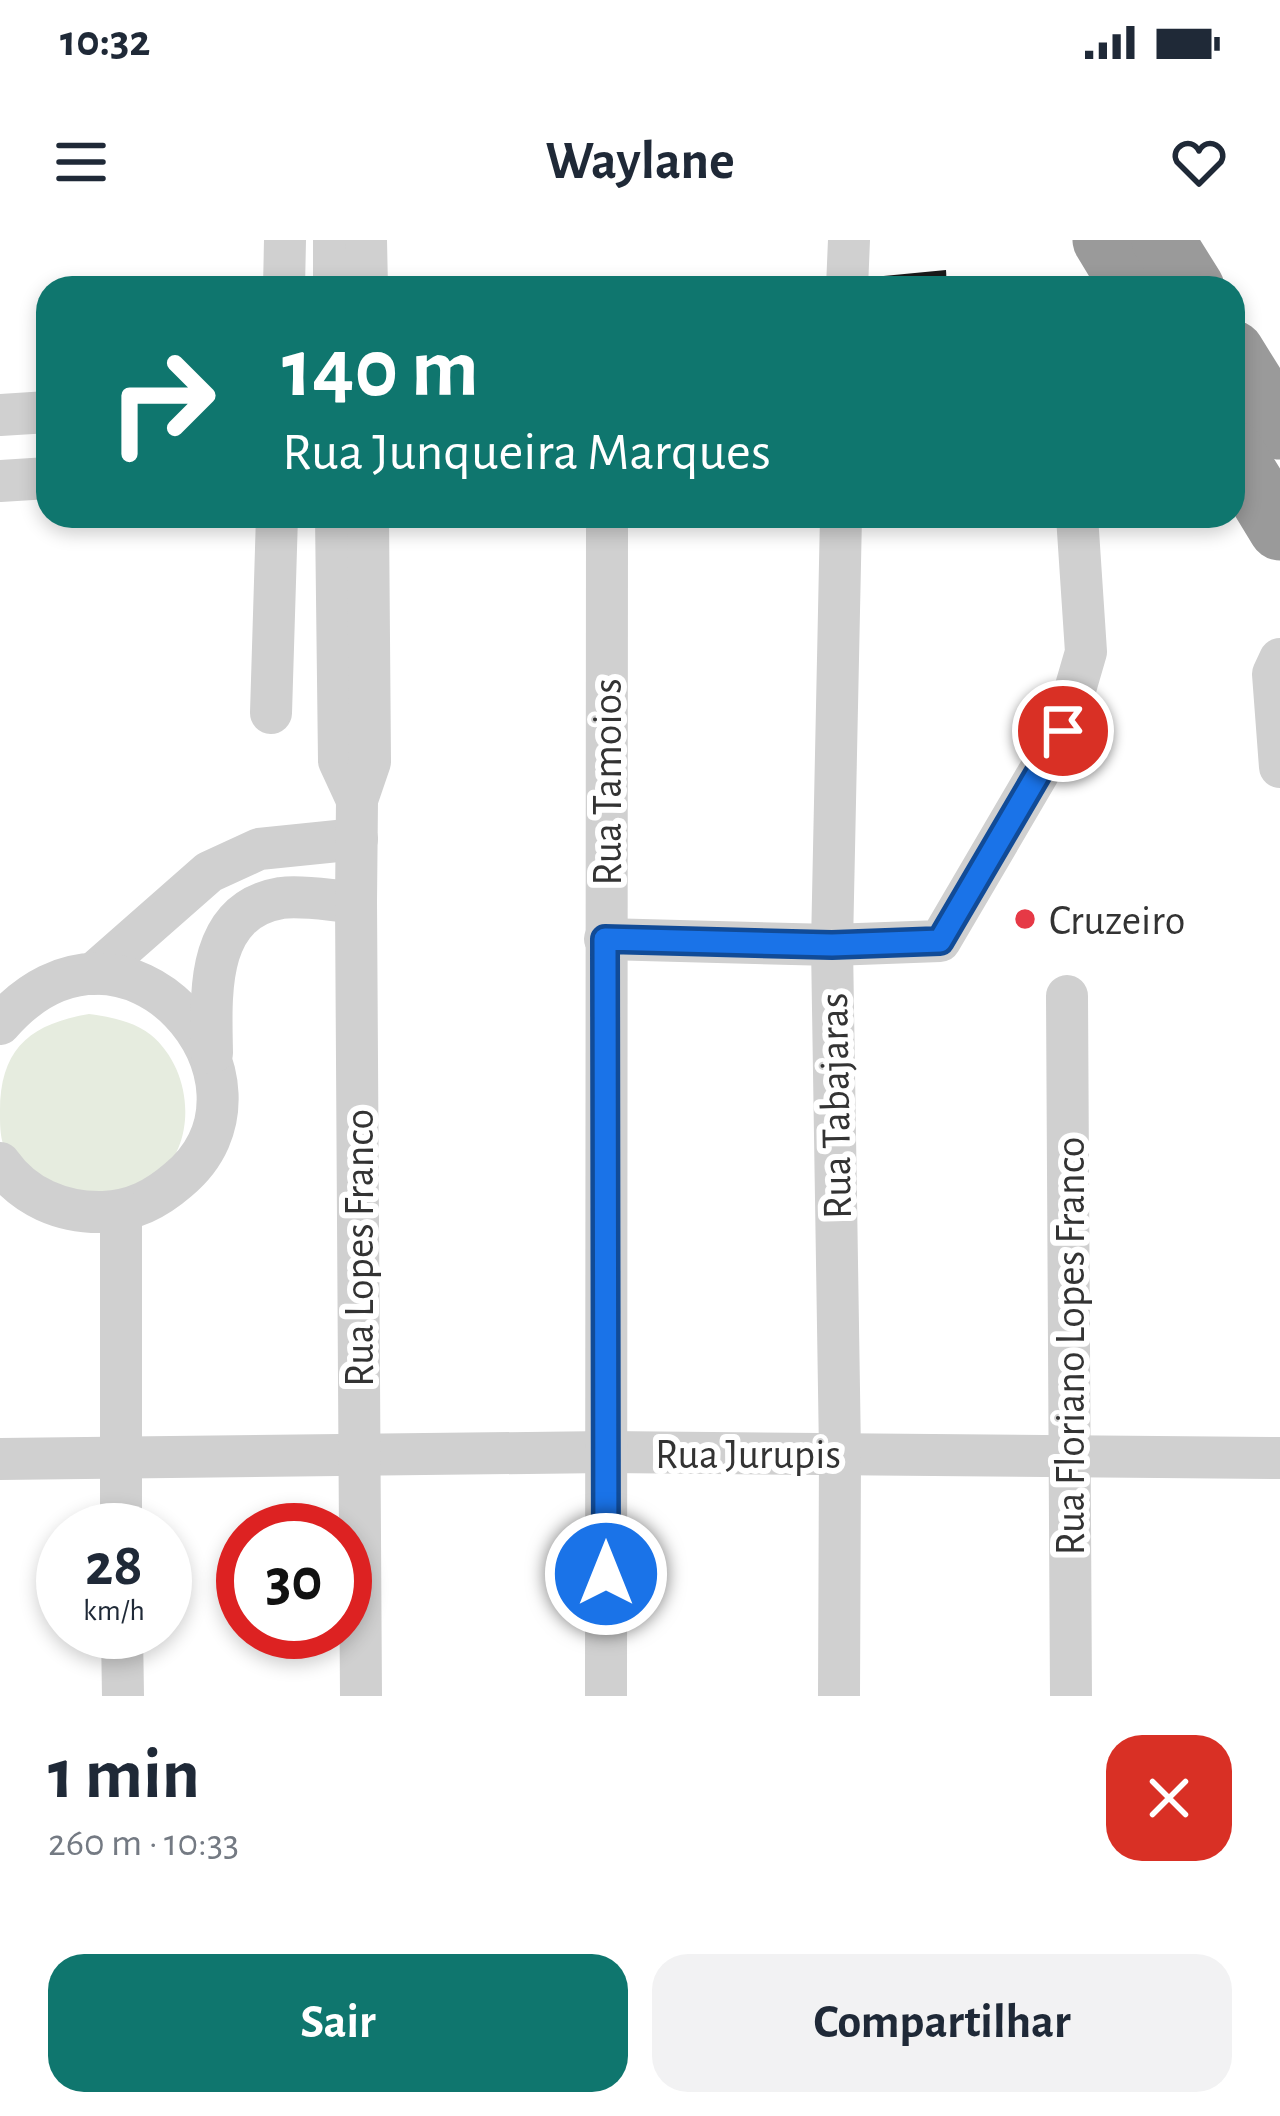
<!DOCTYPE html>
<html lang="pt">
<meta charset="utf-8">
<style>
:root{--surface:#fff;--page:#f2f2f3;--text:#1f2937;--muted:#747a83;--accent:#0f766e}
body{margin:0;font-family:"Alegreya Sans",sans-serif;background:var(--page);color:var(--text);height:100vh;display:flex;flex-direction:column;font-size:45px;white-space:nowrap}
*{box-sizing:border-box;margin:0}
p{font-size:39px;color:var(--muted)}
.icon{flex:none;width:66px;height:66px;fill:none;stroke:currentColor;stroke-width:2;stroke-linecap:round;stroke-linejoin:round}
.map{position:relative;height:1456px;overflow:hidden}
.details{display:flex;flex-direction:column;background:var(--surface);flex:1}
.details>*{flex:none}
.top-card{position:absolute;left:36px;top:36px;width:1209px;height:252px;border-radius:36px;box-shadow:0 6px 18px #0003;background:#0f766e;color:#fff;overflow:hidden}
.speed{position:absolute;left:36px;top:1263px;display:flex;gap:24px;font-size:60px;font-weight:700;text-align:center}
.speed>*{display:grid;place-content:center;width:156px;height:156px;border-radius:50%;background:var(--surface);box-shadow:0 6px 18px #0003;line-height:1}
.speed small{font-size:30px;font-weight:400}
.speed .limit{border:18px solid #d22;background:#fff;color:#111}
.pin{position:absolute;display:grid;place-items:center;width:102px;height:102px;color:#fff;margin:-51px;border:6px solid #fff;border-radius:50%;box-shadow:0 3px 12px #0007}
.me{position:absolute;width:132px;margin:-66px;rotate:0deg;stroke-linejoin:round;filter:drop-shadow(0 0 9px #0008)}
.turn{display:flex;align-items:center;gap:42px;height:252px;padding:0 48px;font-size:54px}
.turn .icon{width:156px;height:156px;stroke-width:2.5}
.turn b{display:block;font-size:84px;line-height:102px}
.round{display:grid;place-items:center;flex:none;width:126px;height:126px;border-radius:36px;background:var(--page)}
.head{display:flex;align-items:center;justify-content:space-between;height:204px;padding:0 48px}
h1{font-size:72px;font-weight:700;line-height:90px}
.primary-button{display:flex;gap:24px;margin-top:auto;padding:24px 48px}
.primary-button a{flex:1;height:138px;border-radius:36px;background:var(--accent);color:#fff;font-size:48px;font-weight:700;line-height:138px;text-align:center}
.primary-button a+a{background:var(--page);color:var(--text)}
.status{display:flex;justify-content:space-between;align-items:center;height:84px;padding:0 60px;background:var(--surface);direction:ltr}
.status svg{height:33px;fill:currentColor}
header{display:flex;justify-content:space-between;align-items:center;height:156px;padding:0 48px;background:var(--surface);font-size:54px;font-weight:700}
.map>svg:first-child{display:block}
.green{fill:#e6ecdf}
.building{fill:#1a1a1a}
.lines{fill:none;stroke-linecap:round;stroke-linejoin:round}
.minor{stroke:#d0d0d0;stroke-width:42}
.highway{stroke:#9a9a9a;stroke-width:63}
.route-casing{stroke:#114b97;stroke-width:30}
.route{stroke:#1a73e8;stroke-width:21}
.poi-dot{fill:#e63946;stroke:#fff;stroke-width:4.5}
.labels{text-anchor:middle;stroke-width:12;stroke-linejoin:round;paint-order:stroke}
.street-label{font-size:42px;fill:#333;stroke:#fff}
.poi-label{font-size:42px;fill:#333;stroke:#fff;text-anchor:start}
</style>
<div class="status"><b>10:32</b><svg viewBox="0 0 49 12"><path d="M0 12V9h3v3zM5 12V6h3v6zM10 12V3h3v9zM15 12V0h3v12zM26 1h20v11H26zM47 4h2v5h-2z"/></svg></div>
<header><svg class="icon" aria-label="menu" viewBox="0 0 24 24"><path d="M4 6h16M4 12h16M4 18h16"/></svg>Waylane<svg class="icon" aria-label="heart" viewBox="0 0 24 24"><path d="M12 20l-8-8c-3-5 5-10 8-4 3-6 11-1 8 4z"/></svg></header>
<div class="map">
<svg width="1280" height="1456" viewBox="0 0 1280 1456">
<rect width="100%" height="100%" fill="#fff"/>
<path class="green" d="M89 774C111 777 133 781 151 795 192 829 199 901 157 938 142 950 114 957 96 964 76 955 25 939 13 923 0 906 0 891 0 871 0 809 30 784 89 774Z"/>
<path class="building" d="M946 30 947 48H874L873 37Z"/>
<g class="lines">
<g class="minor">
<path d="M334 0V48"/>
<path d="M366 0 367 48"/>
<path d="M284 48 285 0"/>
<path d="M847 48 849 0"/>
<path d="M0 175 48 172"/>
<path d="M0 241 48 238"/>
<path d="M336 276 339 521 357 560"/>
<path d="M1280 419 1273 434 1280 527"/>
<path d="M271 473 277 276"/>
<path d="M605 699 832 705 940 701 1063 491 1086 412 1077 276"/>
<path d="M93 734 209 632 259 609 357 599"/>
<path d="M1067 756 1071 1456"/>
<path d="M0 784C125 640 296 842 178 940 156 959 133 971 103 972 62 973 24 957 0 923"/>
<path d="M212 813C211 755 205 671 281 658 304 655 333 661 356 662"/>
<path d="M0 1219 607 1212 1280 1218"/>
<path d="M121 1290V971"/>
<path d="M122 1392 123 1456"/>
<path d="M361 1456 356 662 357 560 370 522 368 276"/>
<path d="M606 1456 607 276"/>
<path d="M839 1456 840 1213 832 705 841 276"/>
</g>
<g class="highway">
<path d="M1104 0 1133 48"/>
<path d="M1163 0 1193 48"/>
<path d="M1233 112 1280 188"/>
<path d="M1233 212 1280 289"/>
</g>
</g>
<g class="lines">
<defs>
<path id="route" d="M606 1334 605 699 832 705 940 701 1063 491"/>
</defs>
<use href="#route" class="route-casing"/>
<use href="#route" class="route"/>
</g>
<circle class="poi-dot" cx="1025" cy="679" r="12"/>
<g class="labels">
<g class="street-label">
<text transform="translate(606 542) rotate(-90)" y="15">Rua Tamoios</text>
<text transform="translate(834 866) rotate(-91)" y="15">Rua Tabajaras</text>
<text transform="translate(358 1008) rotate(-90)" y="15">Rua Lopes Franco</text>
<text transform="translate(1069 1106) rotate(-90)" y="15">Rua Floriano Lopes Franco</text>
<text x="748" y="1228">Rua Jurupis</text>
</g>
<g class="poi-label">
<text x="1049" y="694">Cruzeiro</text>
</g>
</g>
</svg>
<div class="speed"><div>28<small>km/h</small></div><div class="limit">30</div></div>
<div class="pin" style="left:1063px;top:491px;background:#d93025"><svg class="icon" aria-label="arrive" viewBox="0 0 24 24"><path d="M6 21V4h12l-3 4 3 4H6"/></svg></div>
<svg class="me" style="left:606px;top:1334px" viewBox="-20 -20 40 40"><circle r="17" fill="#1a73e8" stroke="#fff" stroke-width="3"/><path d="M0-11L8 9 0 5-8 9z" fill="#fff"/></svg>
<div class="top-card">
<div class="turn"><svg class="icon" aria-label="right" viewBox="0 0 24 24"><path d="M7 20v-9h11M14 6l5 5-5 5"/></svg><div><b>140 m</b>Rua Junqueira Marques</div></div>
</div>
</div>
<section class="details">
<div class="head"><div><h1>1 min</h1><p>260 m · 10:33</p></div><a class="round" style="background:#d93025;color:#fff"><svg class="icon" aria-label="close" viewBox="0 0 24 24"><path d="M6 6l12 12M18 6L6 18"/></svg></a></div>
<div class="primary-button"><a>Sair</a><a>Compartilhar</a></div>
</section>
